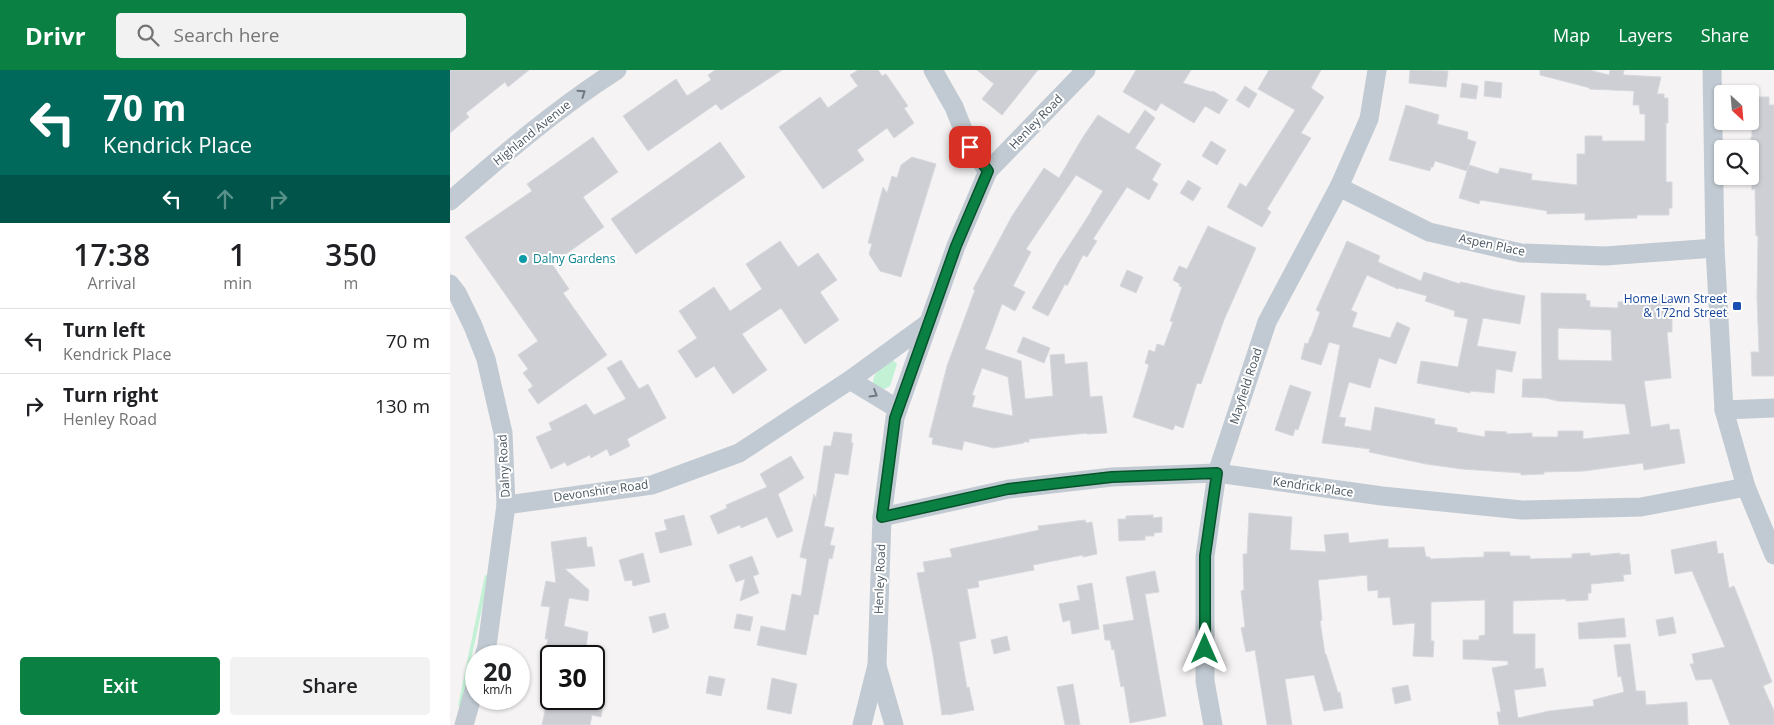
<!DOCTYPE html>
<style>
:root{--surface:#fff;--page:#f2f2f2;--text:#202124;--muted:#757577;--line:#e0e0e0;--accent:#0b8043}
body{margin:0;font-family:"Open Sans",sans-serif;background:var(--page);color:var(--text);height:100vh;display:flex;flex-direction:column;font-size:19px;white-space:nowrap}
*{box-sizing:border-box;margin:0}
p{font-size:16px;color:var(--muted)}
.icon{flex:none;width:28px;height:28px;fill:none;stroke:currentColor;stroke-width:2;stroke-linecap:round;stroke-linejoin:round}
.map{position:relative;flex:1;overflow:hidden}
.side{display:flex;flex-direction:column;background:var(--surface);width:450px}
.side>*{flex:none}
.banner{background:#00695c;color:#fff;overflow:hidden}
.needle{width:32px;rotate:154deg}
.fabs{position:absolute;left:1264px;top:15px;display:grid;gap:10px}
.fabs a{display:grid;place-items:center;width:45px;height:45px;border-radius:5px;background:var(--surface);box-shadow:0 1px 4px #0004;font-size:25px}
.speed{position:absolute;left:15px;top:575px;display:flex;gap:10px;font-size:25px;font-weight:700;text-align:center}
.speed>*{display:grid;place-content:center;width:65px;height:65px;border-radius:50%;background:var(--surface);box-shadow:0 1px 4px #0004;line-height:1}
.speed small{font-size:12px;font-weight:400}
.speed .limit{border:2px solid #111;border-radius:8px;background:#fff;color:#111}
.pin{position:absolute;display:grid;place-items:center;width:42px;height:42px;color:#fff;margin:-21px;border-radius:10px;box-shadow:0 2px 8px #0006}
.me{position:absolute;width:55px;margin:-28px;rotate:0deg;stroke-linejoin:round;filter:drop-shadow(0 0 4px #0008)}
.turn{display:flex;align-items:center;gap:18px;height:105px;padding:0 20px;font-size:22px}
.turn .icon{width:65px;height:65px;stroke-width:2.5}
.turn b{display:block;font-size:35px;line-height:42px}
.lanes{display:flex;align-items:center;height:48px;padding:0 20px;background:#0003;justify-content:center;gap:25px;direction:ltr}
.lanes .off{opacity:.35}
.eta{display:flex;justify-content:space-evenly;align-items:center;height:85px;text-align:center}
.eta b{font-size:30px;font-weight:600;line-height:35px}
.button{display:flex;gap:10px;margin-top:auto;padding:10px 20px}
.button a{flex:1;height:58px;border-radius:5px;background:var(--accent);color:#fff;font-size:20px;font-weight:600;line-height:58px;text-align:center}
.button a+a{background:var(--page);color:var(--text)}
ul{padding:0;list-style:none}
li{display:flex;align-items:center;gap:15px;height:65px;padding:0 20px;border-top:1px solid var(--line)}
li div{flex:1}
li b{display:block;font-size:19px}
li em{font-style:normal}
header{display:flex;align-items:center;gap:30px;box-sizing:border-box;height:70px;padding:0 25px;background:var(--accent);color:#fff}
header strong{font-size:24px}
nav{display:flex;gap:28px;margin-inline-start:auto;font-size:18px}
.search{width:350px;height:45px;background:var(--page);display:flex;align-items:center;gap:12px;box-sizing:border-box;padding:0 18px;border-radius:5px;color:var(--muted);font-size:19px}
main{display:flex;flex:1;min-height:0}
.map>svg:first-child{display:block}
.green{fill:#c3f1d5}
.building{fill:#cdcfd5;stroke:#d7d9de;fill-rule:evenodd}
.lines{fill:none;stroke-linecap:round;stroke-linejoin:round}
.minor{stroke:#c1cad2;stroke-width:19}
.oneway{stroke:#6e7983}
.route-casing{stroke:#07532c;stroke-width:12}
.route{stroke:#0b8043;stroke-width:9}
.culture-dot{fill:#0f9aa8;stroke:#fff;stroke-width:2}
.transit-dot{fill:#1a4fb4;stroke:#fff;stroke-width:2}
.labels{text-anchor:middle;stroke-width:4;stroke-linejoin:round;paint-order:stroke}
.street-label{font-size:12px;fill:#4a5661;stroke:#fff}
.culture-label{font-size:12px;fill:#0d838f;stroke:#fff;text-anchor:start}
.transit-label{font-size:12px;fill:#164399;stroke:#fff;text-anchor:end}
</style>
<header>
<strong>Drivr</strong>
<div class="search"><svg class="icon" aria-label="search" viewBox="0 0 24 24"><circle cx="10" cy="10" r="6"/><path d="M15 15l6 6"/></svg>Search here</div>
<nav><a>Map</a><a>Layers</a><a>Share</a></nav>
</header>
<main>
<section class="side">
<div class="banner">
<div class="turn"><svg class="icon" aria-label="left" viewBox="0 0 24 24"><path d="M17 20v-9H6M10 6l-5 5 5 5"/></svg><div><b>70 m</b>Kendrick Place</div></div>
<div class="lanes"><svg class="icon" aria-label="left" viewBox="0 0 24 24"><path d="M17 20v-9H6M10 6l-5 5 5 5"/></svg><svg class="icon off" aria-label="ahead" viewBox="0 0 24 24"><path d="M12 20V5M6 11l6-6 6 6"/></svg><svg class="icon off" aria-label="right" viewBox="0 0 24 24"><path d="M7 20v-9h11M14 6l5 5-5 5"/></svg></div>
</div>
<div class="eta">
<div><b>17:38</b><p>Arrival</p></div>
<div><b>1</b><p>min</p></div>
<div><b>350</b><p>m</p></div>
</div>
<ul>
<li><svg class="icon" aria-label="left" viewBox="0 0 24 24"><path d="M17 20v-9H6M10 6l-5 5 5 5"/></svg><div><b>Turn left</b><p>Kendrick Place</p></div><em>70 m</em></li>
<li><svg class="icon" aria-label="right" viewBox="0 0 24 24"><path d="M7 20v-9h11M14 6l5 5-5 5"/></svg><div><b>Turn right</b><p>Henley Road</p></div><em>130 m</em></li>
</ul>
<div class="button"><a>Exit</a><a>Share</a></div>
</section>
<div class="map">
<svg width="1324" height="655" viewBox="0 0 1324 655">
<rect width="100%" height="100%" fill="#f5f3f3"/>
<g class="green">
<path d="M443 290 447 294 440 316 432 320 423 314C423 301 433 297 443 290Z"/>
<path d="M35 505 39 506 11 636H8Z"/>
</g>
<g class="building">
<path d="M0 0H79L58 17 55 12 45 20 16 43 19 47 0 63Z"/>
<path d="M265 0H332L271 40 266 34 198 81 173 46 226 9 237 26 261 10 258 5Z"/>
<path d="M408 0H428L432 6 436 4 458 36 454 38 464 53 444 68 437 58 407 80 414 90 373 119 329 57 370 27 378 38 408 16 400 5Z"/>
<path d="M527 0H588L552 45 532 29 544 14Z"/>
<path d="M686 0H741L733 13 762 22 763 21 778 30 769 44 755 36 744 53 711 33 706 41 673 22Z"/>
<path d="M819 0H871L861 18 874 27 851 63 861 68 817 139 821 142 812 157 777 137 790 113 796 117 845 40 808 19Z"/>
<path d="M960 0 998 1 996 17 959 13Z"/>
<path d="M1090 0H1139L1159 5 1160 0H1174L1173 5 1211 7 1207 24H1214V28H1218V53H1216V112H1222V138H1219V145H1187V148L1135 150V143L1097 144V141L1092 140 1030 130 1029 134 1009 128 1019 95 1048 104 1050 98 1082 104 1081 110 1127 115V84H1135V66H1152V71H1195V44H1190L1189 35H1183L1184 21 1139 19 1140 18 1090 5Z"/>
<path d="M1035 11 1052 13 1051 28 1034 26Z"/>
<path d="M1012 13 1028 16 1026 29 1010 27Z"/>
<path d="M795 16 807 24 799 38 786 30Z"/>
<path d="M1305 27H1319V35H1324V306H1302L1301 282H1309L1307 227 1308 166H1306L1305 119 1302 120 1301 67H1302V36H1305Z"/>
<path d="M956 35 989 45 987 54 1018 62 1017 69 1026 72 1017 101 985 91 983 97H981L980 101 939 90Z"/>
<path d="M695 40 705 48 685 78 711 94 702 110 708 114 699 130 677 117 643 169 647 171 637 187 633 185 617 216 615 214 598 246 582 238 609 191 642 140H641L653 121 626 105 576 179 581 182 563 216 575 222 565 241 552 234 535 279 571 291 575 329 603 326 600 285 614 284 615 294 637 292 640 327 652 326 657 363 637 364V363L579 369V372H573L574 373 544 378 514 371 512 380 482 374 483 368 479 367 497 296 525 220 523 219 562 146 594 98 609 108 633 67 648 45 679 64ZM532 298 558 307 563 346 522 337 525 326 522 325Z"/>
<path d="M143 67 168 102 133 127 154 157 102 194 119 219 113 223 157 285 88 334 78 320 83 316 73 303 78 299 68 285 88 271 15 167 82 121 77 114Z"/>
<path d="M761 71 776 80 767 95 752 86Z"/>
<path d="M270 72 295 107 186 184 161 149Z"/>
<path d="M462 87 486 94 451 207 430 201 419 184 422 174 418 173 433 117 437 123 442 106 447 108 451 95Z"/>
<path d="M738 110 751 118 743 131 730 123Z"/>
<path d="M758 156 806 178 774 250 751 314 747 313 733 358 725 355 723 360 683 347 699 295 695 293 699 280 705 282 707 274 714 276 723 252 720 251 732 217 729 216 730 214 723 210 729 196 737 199Z"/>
<path d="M330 171 348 197 368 183 387 210 370 222 389 250 355 274 331 238 292 264 317 300 283 324 264 296 246 308 228 281 247 268 229 241 264 217 280 241 312 219 296 194Z"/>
<path d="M897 171 930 186 928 192 971 211 974 202 1010 214V212L1016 213 1044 220 1075 226 1070 254 1033 248 1027 276 1066 282 1062 302 1046 299 1044 323 1020 321V323L967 313 971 291 1008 297 1018 249 1004 246 1005 241 975 231 977 226 949 218 948 219 917 205 901 240 907 243 902 257 940 268 947 252 960 258 946 294 929 288 920 318 899 312 889 347 896 348 894 356 921 361 925 337 985 349 984 354 1007 358V362L1035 367V361H1037L1057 362 1056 364 1082 363V367H1108V361H1133V369L1180 364 1175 334 1108 331 1096 328 1072 327 1073 309H1092L1091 223 1136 224V230L1140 231V237L1168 238V232L1207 230V227H1222V262H1217L1221 308 1194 311 1201 357 1219 354 1220 360 1229 359 1235 393 1194 400 1193 393 1134 401 1094 402V404L1071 405V403L1012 399 976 394 919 382 920 379 872 373 890 275 879 272 871 295 851 289 855 273 858 274 860 267H861L870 242 866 240ZM1108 258 1161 260 1162 291 1108 290Z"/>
<path d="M677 200 693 207 686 223 670 216Z"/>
<path d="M573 267 600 278 594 293 567 282Z"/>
<path d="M171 290 189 319 198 314 216 348 177 369 180 376 160 386 157 379 141 388 140 385 117 396 115 392 101 399 86 367 102 360 99 353 136 334 144 345 176 329 157 298Z"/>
<path d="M840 315 861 322 848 360 845 359 843 366 825 360Z"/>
<path d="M384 362 402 364 401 372 403 373 398 405 385 403 374 456 384 458 380 475 385 476 382 489 379 488 368 545 364 544 356 585 307 575 311 556 335 561 342 524 351 526 357 489 350 487 364 424 366 428 374 376H381Z"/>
<path d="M341 386 354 408 328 424 343 461 327 468 317 447 291 458 290 455 268 464 260 446 277 438 276 435 317 417 310 404Z"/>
<path d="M799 443 842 447 840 480 876 482 874 465 898 463 899 473 938 469V478L974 477 976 487H980V489L1034 487V482H1060V486H1080V489L1122 488V484L1140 483V486L1170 483V485L1179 484 1181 504 1173 505 1174 511 1141 514V523H1138V530L1116 531V529L1063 531V564H1085V599L1093 598 1096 616 1064 620 1068 648 1099 641 1144 636 1143 630 1174 622 1171 606 1168 607 1164 575 1180 574 1186 621H1195L1196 635 1237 632 1238 655H1049L1047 642H1051L1042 598 1058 595V591L1013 589V570H1029V566L1035 565V530L981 532V571H984L983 587 963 586 965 553 943 555 940 527 928 528V520L918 521 917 505 868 510 872 550 870 551 875 584H876L888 623 890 622 893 638 874 641 864 605 835 609 842 655H817L805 580 796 582 791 558 795 557 791 521 794 520 793 484H797Z"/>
<path d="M234 445 242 475 210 483 205 463 217 460 214 450Z"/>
<path d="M703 445V448L712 447V462L704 463V466H695V470L669 471 668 449H676V446Z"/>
<path d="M635 450 636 453 642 452 647 484 633 487V485L583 495 584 500 528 511 529 517 517 519 526 568 509 572 517 618 519 617 524 640 498 645V644L492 645 483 585 467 503 475 502 473 492 502 487 500 479 589 460 588 456Z"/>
<path d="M136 467 137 477H142L145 496 115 499 139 520 138 531 119 528 114 556 138 562 136 578 131 577 129 586H100L101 582 95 581 98 569H95L100 537 91 536 96 511 106 513 101 472Z"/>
<path d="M1266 471 1268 484 1273 483 1279 518 1284 516 1322 612 1313 616 1324 641V655H1280L1262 609 1246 610 1240 594H1244L1242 584 1275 577 1242 501 1225 504 1221 480Z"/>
<path d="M193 483 200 512 183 516 182 510 175 511 169 490Z"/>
<path d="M302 486 309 504 303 506 309 523 290 531 295 509 286 512 279 495Z"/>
<path d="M705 501 709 522 695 524 716 646 680 653 674 616 671 617 664 579 662 580 660 570H655L653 555 684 550 676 507Z"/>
<path d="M642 513 649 559 622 564 620 550 613 552 609 534 630 530 627 516Z"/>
<path d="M215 543 219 558 203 563 199 547Z"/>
<path d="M287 544 303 547 300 561 284 558Z"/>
<path d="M1223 547 1226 563 1209 566 1206 550Z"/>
<path d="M1174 548 1176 567 1129 569 1128 553Z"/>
<path d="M557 566 560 580 544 584 541 570Z"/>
<path d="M259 606 275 609 271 626 256 623Z"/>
<path d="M322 608 347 614 341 644 317 639Z"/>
<path d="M623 614 630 655H615L607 617Z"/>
<path d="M958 615 961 630 945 634 942 618Z"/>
<path d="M98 627 101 629 130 633 131 629H154L151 647 142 645 140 655H92Z"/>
</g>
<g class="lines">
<g class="minor">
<path d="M483 0 504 37 520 77 538 101"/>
<path d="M1262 0 1265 178 1274 340 1296 417 1324 485"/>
<path d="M889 117 979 162 1071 183 1155 186 1265 178"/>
<path d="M0 131C54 84 106 39 167 0"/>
<path d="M0 214 7 223 23 256 36 289 53 363 56 435 37 576 34 586"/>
<path d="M400 310 448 339"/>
<path d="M1274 340 1324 338"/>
<path d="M56 435 202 415 289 383 400 310 477 254"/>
<path d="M432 447 559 419 662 407 767 403 932 426 1072 440 1191 437 1296 417"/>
<path d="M427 596 444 655"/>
<path d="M14 655 26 613"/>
<path d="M412 655 427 595 432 447 445 348 448 339 506 176 538 101 636 0"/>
<path d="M763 655 755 611V486L767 403 817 252 889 117 919 49 927 0"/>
</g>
</g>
<defs><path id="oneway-chevron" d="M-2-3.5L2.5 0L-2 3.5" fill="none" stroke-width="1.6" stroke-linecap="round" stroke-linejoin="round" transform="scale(1.25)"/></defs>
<g class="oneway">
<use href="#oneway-chevron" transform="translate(132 23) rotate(-35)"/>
<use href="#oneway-chevron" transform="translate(424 324) rotate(31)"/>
</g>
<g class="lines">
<defs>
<path id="route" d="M520 77 538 101 506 176 445 348 432 447 558 419 662 407 767 403 755 486V579"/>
</defs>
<use href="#route" class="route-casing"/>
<use href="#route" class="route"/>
</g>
<circle class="culture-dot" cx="73" cy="189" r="5"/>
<rect class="transit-dot" x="1282" y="231" width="10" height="10" rx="2.5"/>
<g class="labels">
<g class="street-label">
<text transform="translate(586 52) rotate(-46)" y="4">Henley Road</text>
<text transform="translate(82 63) rotate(-39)" y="4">Highland Avenue</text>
<text transform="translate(1042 175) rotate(12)" y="4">Aspen Place</text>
<text transform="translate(796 316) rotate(-72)" y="4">Mayfield Road</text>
<text transform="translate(54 396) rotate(-93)" y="4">Dalny Road</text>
<text transform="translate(863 417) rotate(8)" y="4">Kendrick Place</text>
<text transform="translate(151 421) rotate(-8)" y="4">Devonshire Road</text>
<text transform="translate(430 509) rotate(-88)" y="4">Henley Road</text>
</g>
<g class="culture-label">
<text x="83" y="193">Dalny Gardens</text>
</g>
<g class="transit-label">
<text x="1277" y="233">Home Lawn Street<tspan x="1277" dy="14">&amp; 172nd Street</tspan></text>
</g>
</g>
</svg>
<div class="fabs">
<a><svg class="needle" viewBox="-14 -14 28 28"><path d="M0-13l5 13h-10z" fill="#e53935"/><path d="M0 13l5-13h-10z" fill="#757577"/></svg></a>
<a><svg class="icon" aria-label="search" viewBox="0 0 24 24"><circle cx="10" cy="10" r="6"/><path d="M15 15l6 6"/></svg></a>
</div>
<div class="speed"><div>20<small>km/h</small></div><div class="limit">30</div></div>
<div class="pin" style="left:520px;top:77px;background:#d93025"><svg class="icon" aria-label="arrive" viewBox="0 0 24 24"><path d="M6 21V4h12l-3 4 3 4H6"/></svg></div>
<svg class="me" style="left:755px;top:579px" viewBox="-20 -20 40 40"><path d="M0-17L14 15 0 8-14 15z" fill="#0b8043" stroke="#fff" stroke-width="4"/></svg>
</div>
</main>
